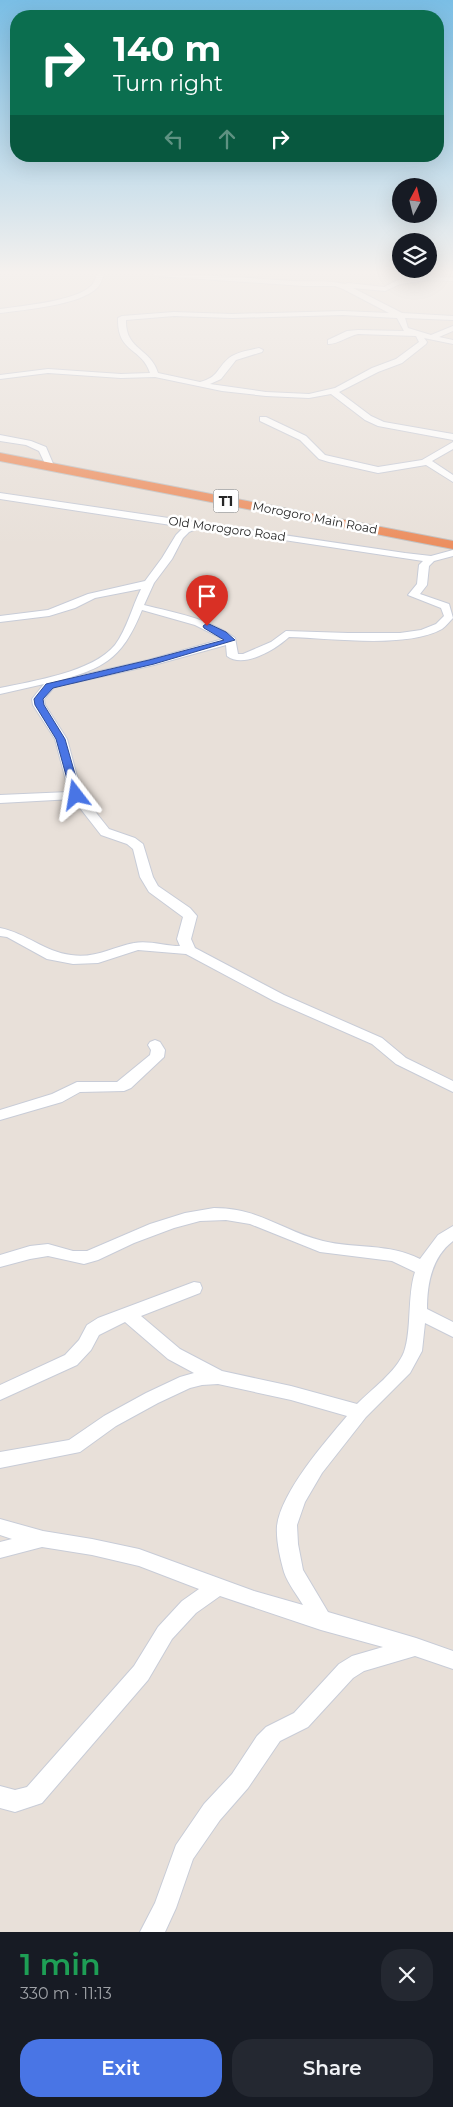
<!DOCTYPE html>
<meta charset="utf-8">
<style>
:root{--surface:#171b24;--page:#242831;--text:#f1f3f6;--muted:#9ea1a6;--accent:#4975e5}
body{margin:0;font-family:Montserrat,sans-serif;background:var(--page);color:var(--text);height:100vh;display:flex;flex-direction:column;font-size:19px;white-space:nowrap}
*{box-sizing:border-box;margin:0}
p{font-size:16px;color:var(--muted)}
.icon{flex:none;width:28px;height:28px;fill:none;stroke:currentColor;stroke-width:2;stroke-linecap:round;stroke-linejoin:round}
.map{position:relative;height:1932px;overflow:hidden}
.details{display:flex;flex-direction:column;background:var(--surface);flex:1}
.details>*{flex:none}
.banner{position:absolute;left:10px;top:10px;width:434px;height:152px;border-radius:20px;box-shadow:0 5px 20px #0002;background:#0b6e4f;color:#fff;overflow:hidden}
.needle{width:32px;rotate:7deg}
.tools{position:absolute;left:392px;top:178px;display:grid;gap:10px}
.tools a{display:grid;place-items:center;width:45px;height:45px;border-radius:50%;background:var(--surface);box-shadow:0 5px 20px #0002;font-size:25px}
.pin{position:absolute;display:grid;place-items:center;width:42px;height:42px;color:#fff;margin:-51px -21px;border-radius:50% 50% 50% 0;rotate:-45deg;box-shadow:0 0 5px #0007}
.pin .icon{rotate:45deg}
.me{position:absolute;width:55px;margin:-28px;rotate:346deg;stroke-linejoin:round;filter:drop-shadow(0 0 4px #0008)}
.turn{display:flex;align-items:center;gap:18px;height:105px;padding:0 20px;font-size:22px}
.turn .icon{width:65px;height:65px;stroke-width:2.5}
.turn b{display:block;font-size:35px;line-height:42px}
.lanes{display:flex;align-items:center;height:48px;padding:0 20px;background:#0003;justify-content:center;gap:25px;direction:ltr}
.lanes .off{opacity:.35}
.round{display:grid;place-items:center;flex:none;width:52px;height:52px;border-radius:20px;background:var(--page)}
.summary{display:flex;align-items:center;justify-content:space-between;height:85px;padding:0 20px}
h1{font-size:30px;font-weight:600;line-height:38px;color:#1e9e55}
.primary-button{display:flex;gap:10px;margin-top:auto;padding:10px 20px}
.primary-button a{flex:1;height:58px;border-radius:20px;background:var(--accent);color:#fff;font-size:20px;font-weight:600;line-height:58px;text-align:center}
.primary-button a+a{background:var(--page);color:var(--text)}
.map>svg:first-child{display:block}
.lines{fill:none;stroke-linecap:round;stroke-linejoin:round}
.minor-casing{stroke:#c8ccd7;stroke-width:2}
.highway-casing{stroke:#c2c2c2;stroke-width:2}
.minor{fill:#fff;fill-rule:evenodd}
.highway{fill:#ec8f60;fill-rule:evenodd}
.route{fill:#4975e5;stroke:#2f4c95}
.labels{text-anchor:middle;stroke-width:5;stroke-linejoin:round;paint-order:stroke}
.far-street-label{font-size:12px;fill:#262626;stroke:#fff}
.shield{fill:#fff;stroke:#676767;stroke-width:1}
.shield-label{font-size:14px;font-weight:bold;fill:#262626}
</style>
<div class="map">
<svg width="453" height="1932" viewBox="0 0 453 1932">
<rect width="100%" height="100%" fill="#e8e0d9"/>
<g class="lines">
<defs>
<g id="minor">
<path d="M97 274H104C102 279 101 284 97 288 80 305 24 310 0 313V309C21 306 78 301 92 285 94 282 96 278 97 274Z"/>
<path d="M154 274C200 274 246 278 292 281 309 282 328 280 345 284L348 283 384 287 398 280 427 276 453 277V281L427 280 400 284 385 291 353 288 402 313 453 316V320L405 318 408 328 431 335 453 326V331L439 337 453 340V344L424 338 427 342 426 344 402 363 378 372 339 392 371 416 384 422 447 433 453 434V440L378 426 365 420 331 394 309 398 266 396 222 391 155 377 121 378 48 373 0 379V375L48 369 121 374 150 373C142 347 117 354 118 318L122 316 174 312 232 314 343 311 389 313 343 289 335 286H304L157 276ZM343 315 397 318 404 331 358 330 347 331 328 340V344C339 344 348 336 358 334L416 336 419 342 396 359 372 368 335 388 309 394 266 392 210 384 221 379 236 360 262 352 263 350 259 348C250 350 236 352 229 358 216 369 219 377 200 382L158 373C151 348 125 350 126 320L174 316 232 318Z"/>
<path d="M260 417H266L306 436 325 455 378 467 422 460 453 442V449L432 461 453 475V482L426 465 378 473 329 462 319 459 300 440 260 421Z"/>
<path d="M0 435 31 441 46 447 54 466 53 468H47L39 451 26 445 0 441Z"/>
<path d="M0 493 405 553 431 556 453 550V556L434 561 429 566 427 585 420 594 449 604 453 618C450 621 446 626 442 629 407 649 329 638 289 637 276 649 244 669 227 656L226 645 154 665 73 683 69 682 68 680 69 678 148 660 223 639 195 625 142 610C121 662 102 669 50 683L55 686 44 699 45 705 67 739 82 795 109 829 135 838 143 844 153 877 158 886 190 908 197 916 191 939 195 948 284 995 382 1038 406 1058 453 1081V1092L396 1064 372 1044 274 1001 186 954 138 950 98 963 73 964 47 959 7 937 0 936V928C26 933 45 952 71 955 94 959 113 947 134 943 148 940 166 946 180 946L177 939 183 917 149 892 140 877 133 849 127 844 101 835 73 799 0 803V795L69 792 55 739 33 705 32 699 44 684 0 694V688C33 681 93 672 115 645 127 629 132 607 141 589L95 598 75 608 49 616 0 622V616L48 610 88 594 145 581 162 558 176 535 184 527 0 499ZM196 529 230 532 423 561 419 565 417 584 408 595 441 608 444 616 436 624 421 630 400 633H348L286 631 271 642 243 654H238L235 638C207 618 176 613 144 605L154 583 172 559 183 538 189 532Z"/>
<path d="M155 1040 160 1042 165 1050 164 1057 131 1088 124 1091 80 1092 62 1102 0 1120V1110L52 1094 77 1082H117L150 1055 151 1050 148 1045 150 1042Z"/>
<path d="M214 1208C260 1208 282 1231 323 1241 355 1249 389 1243 420 1259L438 1235 453 1226V1241C432 1257 427 1283 427 1309L453 1322V1337L425 1323 422 1351 410 1373 366 1417 322 1473 305 1502 297 1525 298 1544 303 1570 328 1612 416 1638 453 1651V1669L415 1656 364 1671 353 1678 308 1727 280 1741 248 1788 220 1820 193 1859 176 1908 165 1932H140L155 1903 176 1845 204 1804 232 1774 257 1736 266 1727 294 1713 339 1664 352 1656 383 1647 321 1630 220 1596 196 1613 172 1639 148 1680 42 1803 15 1812 0 1808V1786L15 1790 27 1787 134 1666 158 1627 182 1601 199 1589 139 1566 92 1555 42 1547 0 1558V1542L12 1539 0 1535V1519L43 1531 92 1539 139 1549 254 1591 303 1605C297 1595 288 1584 284 1572 280 1558 276 1540 277 1526 281 1492 325 1442 347 1416L291 1400 218 1384 202 1385 190 1388 158 1403 116 1426 80 1452 0 1468V1452L69 1440 104 1416 146 1393 180 1377 194 1373 168 1359 125 1322 99 1335 91 1350 77 1365 0 1400V1385L65 1355 79 1340 87 1325 98 1318 194 1282 200 1283 202 1288 200 1293 141 1316 180 1349 222 1371 291 1386 357 1404C372 1389 396 1372 404 1352 412 1330 407 1296 415 1272L392 1261 320 1252 250 1224 226 1220 200 1221 174 1228 134 1243 98 1260 84 1264 48 1256 30 1259 0 1267V1255L30 1246 48 1244 73 1251H87L150 1224 185 1213Z"/>
</g>
<path id="highway" d="M0 453 453 541V549L0 461Z"/>
</defs>
<use href="#minor" class="minor-casing"/>
<use href="#highway" class="highway-casing"/>
<use href="#minor" class="minor"/>
<use href="#highway" class="highway"/>
</g>
<linearGradient id="sky" x2="0" y2="1"><stop stop-color="#7abee5"/><stop offset="0.5" stop-color="#f5f1ee"/><stop offset="1" stop-color="#f5f1ee" stop-opacity="0"/></linearGradient>
<rect width="453" height="545" fill="url(#sky)"/>
<path class="route" d="M207 623 226 632 235 640 154 664 53 688 43 699 44 705 65 739 81 795 79 797H72L56 739 35 705 34 699 46 684 149 660 224 640 204 628 203 626Z"/>
<g class="labels">
<g class="far-street-label">
<text transform="translate(315 518) rotate(11)" y="4">Morogoro Main Road</text>
<text transform="translate(227 529) rotate(8)" y="4">Old Morogoro Road</text>
</g>
<rect class="shield" x="213.5" y="489.5" width="25" height="23" rx="4"/>
<g class="shield-label">
<text x="226" y="506">T1</text>
</g>
</g>
</svg>
<div class="tools">
<a><svg class="needle" viewBox="-14 -14 28 28"><path d="M0-13l5 13h-10z" fill="#e53935"/><path d="M0 13l5-13h-10z" fill="#9ea1a6"/></svg></a>
<a><svg class="icon" aria-label="layers" viewBox="0 0 24 24"><path d="M12 4l9 5-9 5-9-5zM3 14l9 5 9-5"/></svg></a>
</div>
<div class="pin" style="left:207px;top:626px;background:#d93025"><svg class="icon" aria-label="arrive" viewBox="0 0 24 24"><path d="M6 21V4h12l-3 4 3 4H6"/></svg></div>
<svg class="me" style="left:76px;top:795px" viewBox="-20 -20 40 40"><path d="M0-17L14 15 0 8-14 15z" fill="#4975e5" stroke="#fff" stroke-width="4"/></svg>
<div class="banner">
<div class="turn"><svg class="icon" aria-label="right" viewBox="0 0 24 24"><path d="M7 20v-9h11M14 6l5 5-5 5"/></svg><div><b>140 m</b>Turn right</div></div>
<div class="lanes"><svg class="icon off" aria-label="left" viewBox="0 0 24 24"><path d="M17 20v-9H6M10 6l-5 5 5 5"/></svg><svg class="icon off" aria-label="ahead" viewBox="0 0 24 24"><path d="M12 20V5M6 11l6-6 6 6"/></svg><svg class="icon" aria-label="right" viewBox="0 0 24 24"><path d="M7 20v-9h11M14 6l5 5-5 5"/></svg></div>
</div>
</div>
<section class="details">
<div class="summary"><div><h1>1 min</h1><p>330 m · 11:13</p></div><a class="round"><svg class="icon" aria-label="close" viewBox="0 0 24 24"><path d="M6 6l12 12M18 6L6 18"/></svg></a></div>
<div class="primary-button"><a>Exit</a><a>Share</a></div>
</section>
